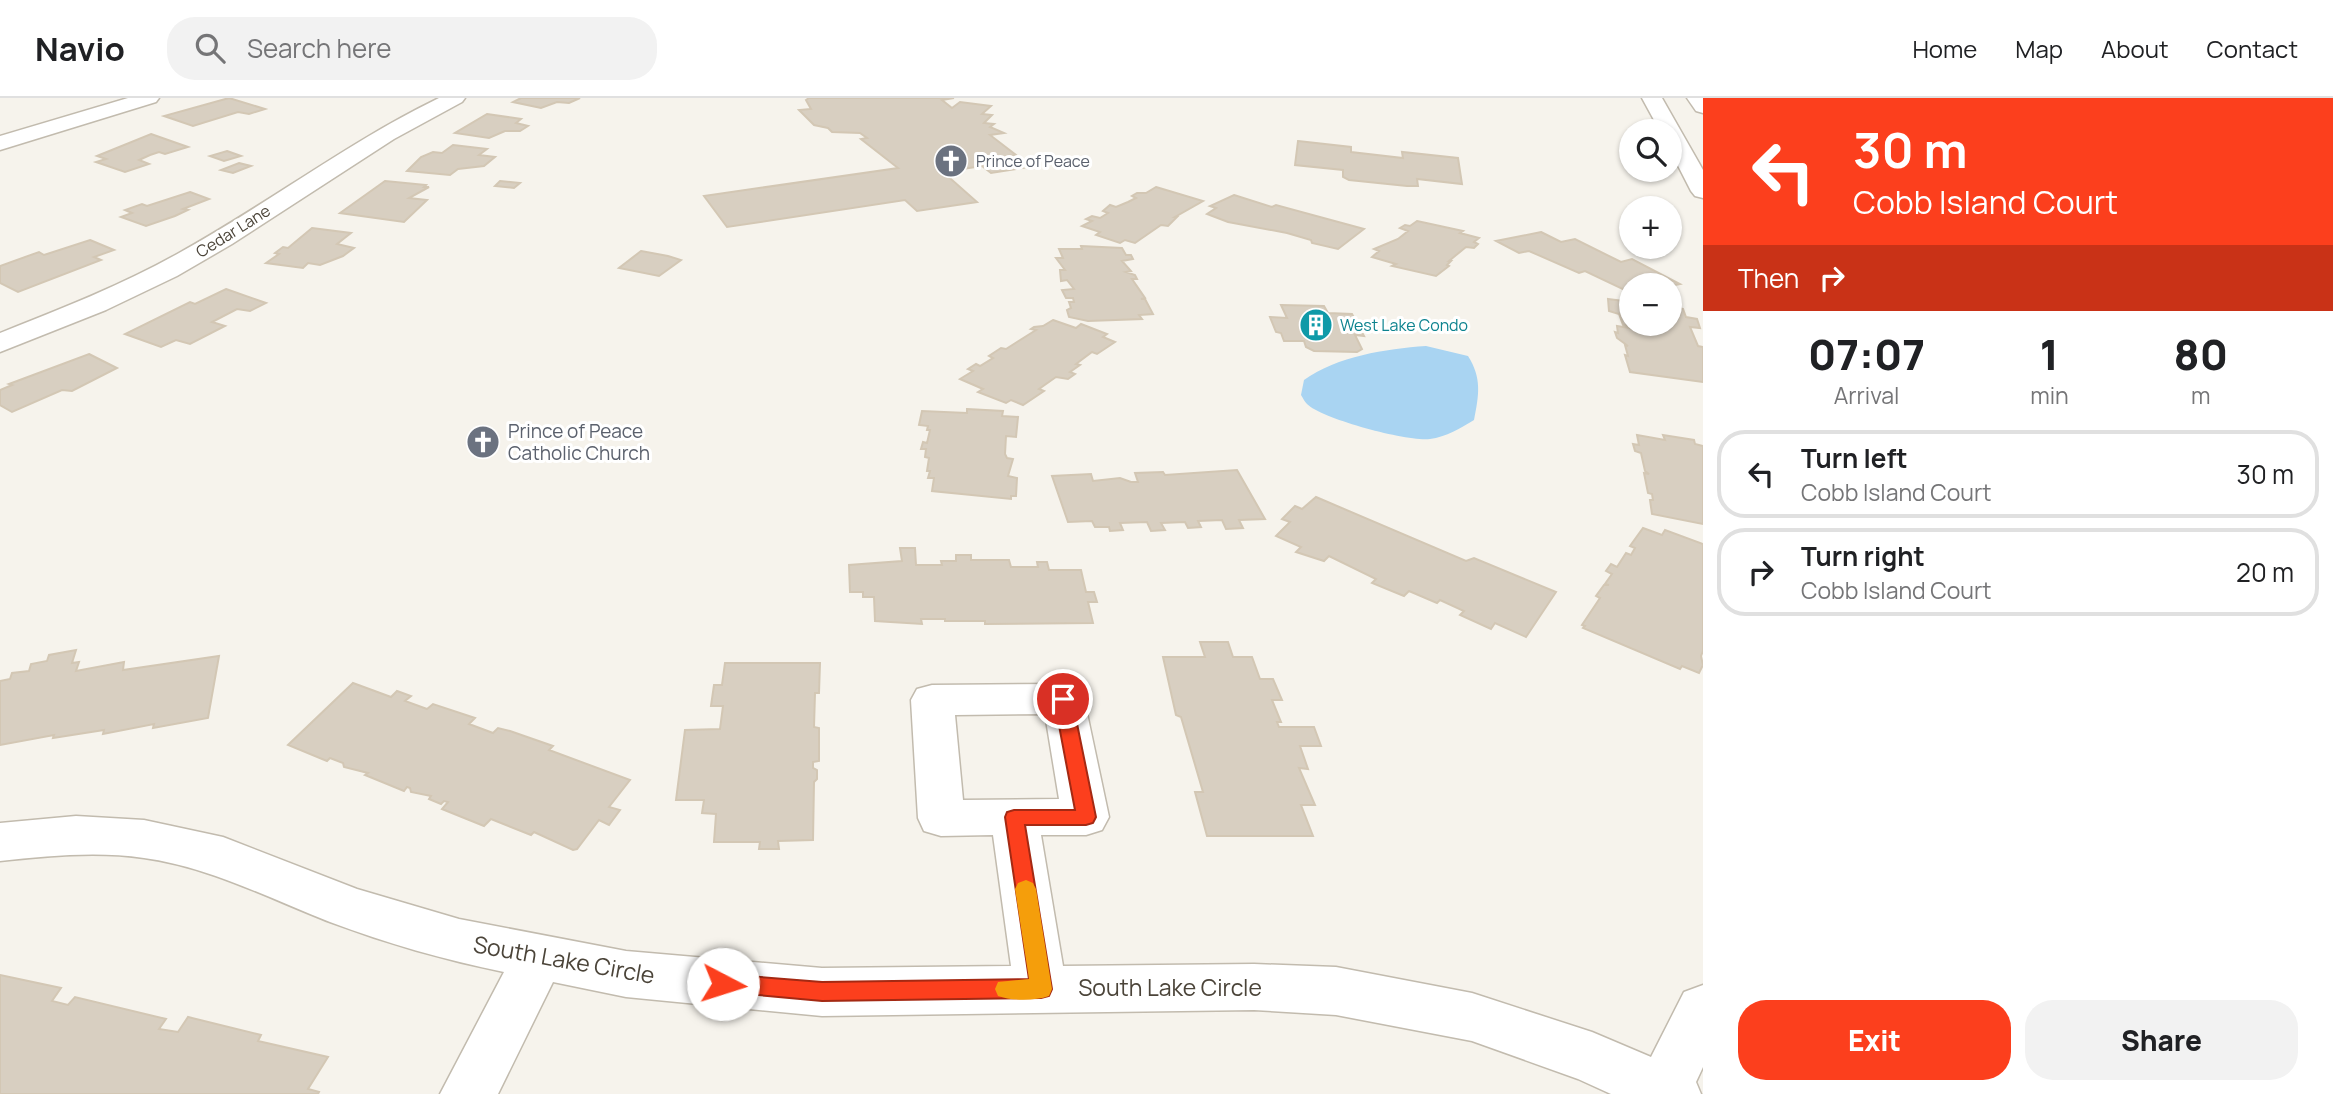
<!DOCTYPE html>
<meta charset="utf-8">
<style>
:root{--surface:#fff;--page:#f2f2f2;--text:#202124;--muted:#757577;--line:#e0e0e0;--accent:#fc3f1d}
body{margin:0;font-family:Manrope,sans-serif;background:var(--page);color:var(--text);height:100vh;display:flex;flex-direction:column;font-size:26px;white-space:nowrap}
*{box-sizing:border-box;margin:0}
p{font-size:23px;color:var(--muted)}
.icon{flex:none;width:38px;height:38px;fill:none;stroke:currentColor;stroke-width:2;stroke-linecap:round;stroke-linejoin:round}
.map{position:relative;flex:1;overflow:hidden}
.side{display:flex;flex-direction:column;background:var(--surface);width:630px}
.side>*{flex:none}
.hud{background:#fc3f1d;color:#fff;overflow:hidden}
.fabs{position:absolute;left:1619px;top:21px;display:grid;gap:14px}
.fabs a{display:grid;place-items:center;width:63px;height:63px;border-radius:50%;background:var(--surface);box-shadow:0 2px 5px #0004;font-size:35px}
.pin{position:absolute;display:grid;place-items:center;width:60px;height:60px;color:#fff;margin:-30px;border:4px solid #fff;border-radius:50%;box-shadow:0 2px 7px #0007}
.me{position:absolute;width:77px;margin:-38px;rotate:95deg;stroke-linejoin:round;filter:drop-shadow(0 0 5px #0008)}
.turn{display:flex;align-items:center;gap:24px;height:147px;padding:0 35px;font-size:32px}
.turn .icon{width:91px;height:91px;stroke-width:2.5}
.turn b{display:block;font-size:49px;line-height:60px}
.then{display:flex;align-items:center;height:66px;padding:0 35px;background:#0003;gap:14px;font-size:26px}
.eta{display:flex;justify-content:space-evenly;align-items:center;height:119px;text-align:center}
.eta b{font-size:42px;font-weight:800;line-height:49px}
.button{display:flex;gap:14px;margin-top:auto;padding:14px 35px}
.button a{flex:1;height:80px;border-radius:28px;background:var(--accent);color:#fff;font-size:28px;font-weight:800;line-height:80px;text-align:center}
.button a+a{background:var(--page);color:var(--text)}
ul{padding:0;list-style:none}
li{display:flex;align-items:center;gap:21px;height:88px;margin:0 14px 10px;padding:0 21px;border:4px solid var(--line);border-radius:28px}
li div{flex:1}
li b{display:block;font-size:26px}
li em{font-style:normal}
header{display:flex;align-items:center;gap:42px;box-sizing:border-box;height:98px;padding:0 35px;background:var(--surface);border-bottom:2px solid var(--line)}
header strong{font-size:33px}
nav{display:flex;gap:38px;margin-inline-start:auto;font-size:24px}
.search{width:490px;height:63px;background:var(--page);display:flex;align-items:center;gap:18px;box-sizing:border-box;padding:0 24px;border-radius:28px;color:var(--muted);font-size:26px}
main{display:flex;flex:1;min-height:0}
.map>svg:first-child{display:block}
.water{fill:#a9d4f2}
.building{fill:#d8cfc1;stroke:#d3c7b4;stroke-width:2}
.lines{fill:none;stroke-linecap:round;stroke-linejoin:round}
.street-casing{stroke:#c2bbae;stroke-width:3}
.street{fill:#fff;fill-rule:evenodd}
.route{fill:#fc3f1d;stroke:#a42913;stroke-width:2}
.slow{fill:#f59e0b}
.labels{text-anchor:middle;stroke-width:6;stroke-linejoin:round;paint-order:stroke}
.far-worship-label{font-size:16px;fill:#5b616d;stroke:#fff;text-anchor:start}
.far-street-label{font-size:16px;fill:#4b4439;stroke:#fff}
.far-culture-label{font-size:16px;fill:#0d838f;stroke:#fff;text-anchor:start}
.worship-label{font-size:19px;fill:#5b616d;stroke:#fff;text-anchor:start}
.near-street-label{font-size:23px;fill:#4b4439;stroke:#fff}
</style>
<header>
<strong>Navio</strong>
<div class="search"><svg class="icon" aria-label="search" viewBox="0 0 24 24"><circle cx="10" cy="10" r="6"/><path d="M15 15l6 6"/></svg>Search here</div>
<nav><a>Home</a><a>Map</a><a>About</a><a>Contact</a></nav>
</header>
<main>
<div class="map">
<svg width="1703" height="996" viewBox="0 0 1703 996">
<rect width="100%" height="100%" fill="#f6f3ec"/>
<path class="water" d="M1426 248 1468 258C1482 280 1479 297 1474 322 1461 330 1446 339 1430 341 1408 344 1322 321 1307 306 1304 303 1303 300 1301 297L1304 282C1338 258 1385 251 1426 248Z"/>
<g class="building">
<path d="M229 0 265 11 249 16 238 14 193 28 164 18Z"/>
<path d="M521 0H580L569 5 557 4 541 10 513 4Z"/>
<path d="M809 0H954L942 2 952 10 960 4 991 8 982 16 992 17 984 25 994 26 990 29 1004 35 990 37 1016 57 1007 58 1023 70 991 75 982 68 943 74 977 104 917 113 905 102 727 129 704 98 898 70 861 41 867 40 860 35 832 34 828 30 814 27 799 12 811 11 806 2Z"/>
<path d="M487 16 521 21 516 25 528 28 520 33H505L489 40 455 35Z"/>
<path d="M151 36 188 49 165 56 159 54 150 57 139 62 149 66 125 74 96 64 106 61 97 58Z"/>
<path d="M1298 43 1351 49V54L1403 60 1402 54 1458 60 1462 86 1417 81 1418 88H1407L1349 82 1343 79V72L1295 67Z"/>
<path d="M453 47 487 51 479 57 495 59 484 68 458 71 450 77 407 73 421 59 433 54 442 55Z"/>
<path d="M227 53 241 58 224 63 210 58Z"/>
<path d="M239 65 251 68 233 75 221 72Z"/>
<path d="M385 83 426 87 424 89H429L409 100 427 102 404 124 340 115Z"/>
<path d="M500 83 520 85 514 90 495 88Z"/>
<path d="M1156 89 1203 103 1175 119H1177L1168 128 1161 127 1135 145 1125 142 1120 145 1096 137 1100 134 1082 128 1092 123 1086 121 1092 118 1100 120 1108 115 1103 113 1110 107 1116 109 1128 104 1136 100 1132 98 1137 95H1146Z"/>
<path d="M190 94 209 101 183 111 188 112 175 118 146 128 121 119 132 115 125 112 142 106 147 108Z"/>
<path d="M1234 97 1272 109 1276 107 1364 131 1338 151 1312 145 1311 142 1287 135 1228 124 1207 116 1216 110 1210 108Z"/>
<path d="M1417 123 1463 133 1460 135 1479 140 1474 144 1478 146 1474 150 1466 149 1455 158 1449 163H1451L1447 167 1449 168 1436 178 1392 168 1396 166 1372 159 1379 153 1374 151 1398 141 1408 133 1400 130 1405 127 1410 128Z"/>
<path d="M312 130 351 135 337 146 354 150 343 158 320 167 308 165 303 170 266 165 279 156 275 155 283 149 288 150Z"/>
<path d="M1541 134 1561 144 1575 141 1621 164 1632 161 1680 186 1670 188 1631 187V195L1585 173 1579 175 1529 153 1519 155 1496 143Z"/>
<path d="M90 142 114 152 94 159 101 162 18 194 0 185V168L39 154 44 157Z"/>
<path d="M1081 148 1122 150 1126 157H1131L1133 161 1122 163 1131 173 1126 174 1135 177 1137 181H1132L1145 200 1141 201H1145L1153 216 1139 217 1142 221 1088 223 1069 219 1067 212 1071 210 1069 204H1074L1073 200H1066L1062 192 1074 191 1067 182 1061 183 1060 172H1065L1056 160H1063L1059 151H1082Z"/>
<path d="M641 153 668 158 681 162 659 178 619 170Z"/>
<path d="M226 191 266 205 250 213 237 211 212 224 225 228 190 246 176 242 161 249 125 236 190 204 195 206Z"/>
<path d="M1608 201 1631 204V226H1670V209L1683 211 1686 219 1697 221 1700 230 1690 229 1698 248 1703 249V284L1630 274 1625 257 1628 258 1625 247 1628 248 1617 240 1615 234 1618 235 1617 228 1629 230 1628 228 1623 227 1619 216 1609 213Z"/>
<path d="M1281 207 1324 208 1328 215 1352 216 1364 238 1355 237 1362 251 1357 254 1314 253 1306 249 1304 243H1284L1281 235 1276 234 1270 219 1287 220Z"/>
<path d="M1053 222 1076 230 1081 226 1107 236 1103 239 1115 244 1097 256 1092 254 1076 266 1080 267 1070 274 1075 276 1068 281 1056 279 1039 291 1044 293 1023 307 1011 302 1006 305 978 294 983 291 960 281 973 273 968 271 976 266 980 268 993 260 989 258 1001 250 1006 251 1036 232 1031 231 1034 229 1043 228Z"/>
<path d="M89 256 117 270 72 293 62 292 12 314 0 307V292L12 287 9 286Z"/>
<path d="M967 311 1003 313 1002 318 1018 319 1016 339 1006 338 1005 356 1007 360 1013 361 1008 378 1017 380 1016 398H1011V401L932 393 934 380H928L930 373H927L929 360 925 359 926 351H921L923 344 927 345 930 332H927L928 328 919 327 922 313 967 315Z"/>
<path d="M1637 337 1665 342 1663 337 1694 342 1695 346 1703 348V426L1652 416 1650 402H1653L1652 396 1648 395 1644 375 1649 376 1645 373 1641 355 1635 353 1633 346 1639 347Z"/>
<path d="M1237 372 1265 421 1239 422 1243 430 1226 431 1222 422 1198 423 1201 429 1188 430 1185 424 1161 425 1165 432 1151 433 1147 424 1120 425 1123 432 1110 433 1109 429H1095L1092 423 1068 424 1052 378 1091 376 1093 383 1120 380 1131 384H1138L1135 375 1163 374 1165 377Z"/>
<path d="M1316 399 1466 463 1474 460 1556 494 1526 539 1495 525 1491 531 1460 517 1464 513 1440 502 1437 505 1409 493 1404 498 1372 485 1376 481 1329 458 1324 463 1296 454 1301 449 1276 438 1290 424 1282 421 1295 408 1302 411Z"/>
<path d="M1643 430 1662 437 1665 432 1703 446V553L1701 558 1703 567 1699 575 1682 568 1680 571 1583 530 1585 528 1582 527 1600 500 1596 498 1604 487H1609L1605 486 1612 476 1606 473 1611 466 1617 469 1626 455 1631 457 1635 450 1630 448Z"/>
<path d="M900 450H915L916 467H942L941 463H956V457H971V462H1009L1011 469H1038L1037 464H1047L1049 472H1081L1086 494H1094L1097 504H1088L1093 525 985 526V523H945V521H921L922 526 875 523 874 499H863V494H850L849 467 902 463Z"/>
<path d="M1200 544H1228L1233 559H1252L1260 581H1273L1282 602H1272L1281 624H1277L1279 629H1314L1321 648H1300L1308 671 1299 670 1315 707H1301L1313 738H1207L1195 694H1203L1181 619 1176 617 1163 559H1205Z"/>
<path d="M76 552 72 565 79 564 76 573 124 564 123 572 219 558 208 620 153 630 154 626 103 636 104 632 53 640 54 637 0 647V583L10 581 12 575 29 573 31 566 47 563 49 557Z"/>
<path d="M725 565H820L819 595H815L814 629 819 630V663L813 664V670L817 672V681L814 684 813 742 778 743 779 751H759L760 744H714L716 716 702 715 704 702H676L685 632 720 631 723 608H711L714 587H722Z"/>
<path d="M353 585 391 599 397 593 411 598 405 603 427 611 433 606 475 620 469 626 493 635 498 630 510 633 553 648 549 652 630 682 609 709 620 712 609 727 599 722 577 751 573 752 534 734 531 737 491 721 484 728 442 711 448 704 444 703 441 706 429 701 431 698 411 694 410 690 407 689 404 693 365 677 368 675 344 669 343 665 330 660 327 663 288 647Z"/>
<path d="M0 877 61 890 52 903 68 907 75 899 166 921 159 931 178 934 188 919 261 937 258 943 328 959 308 991 319 994 318 996H0Z"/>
</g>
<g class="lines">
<defs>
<g id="street">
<path d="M128 0H159L156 4 0 52V38Z"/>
<path d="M439 0H465L462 4 394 41 232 146 177 178 106 212 0 254V235C61 211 122 187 179 155 268 106 348 44 439 0Z"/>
<path d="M1642 0H1662L1703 72V100L1695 98 1691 93 1670 52V33H1660Z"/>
<path d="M1687 0H1703V15L1696 13Z"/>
<path d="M1063 586 1078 590 1084 601 1109 719 1102 732 1086 737H1041L1063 868 1254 866 1336 869 1472 895 1592 934 1651 959 1684 894 1703 887V969L1696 984 1701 996H1611L1578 981 1472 943 1336 917 1254 912 822 918 626 899 553 884 498 996H440L504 874C445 862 386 845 330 824 268 800 210 769 144 760 96 753 48 758 0 763V725L76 718 144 722 223 739 357 791 459 821 626 853 822 870 1011 868 993 737 941 738 924 733 918 720 911 602 917 591 932 587ZM1045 616 1059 701 963 702 955 617Z"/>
</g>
</defs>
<use href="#street" class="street-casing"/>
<use href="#street" class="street"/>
</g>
<path class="route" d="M1063 595 1072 601 1096 719 1093 725 1086 727H1025L1052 891 1049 898 1041 900 822 903 715 893 712 886 715 879 723 876 822 884 1029 881 1005 719 1007 714 1014 712H1075L1054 601Z"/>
<path class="slow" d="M1026 782 1033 785 1036 791 1052 891 1049 898C1035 903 1012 903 998 898L995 891 998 884 1029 881 1015 791 1018 785Z"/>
<defs>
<symbol id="church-disc" viewBox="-11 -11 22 22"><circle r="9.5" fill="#6b7280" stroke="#fff"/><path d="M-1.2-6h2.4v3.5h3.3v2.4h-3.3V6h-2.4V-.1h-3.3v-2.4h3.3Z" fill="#fff"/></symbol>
<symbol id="building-disc" viewBox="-11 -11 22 22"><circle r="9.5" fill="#0f9aa8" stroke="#fff"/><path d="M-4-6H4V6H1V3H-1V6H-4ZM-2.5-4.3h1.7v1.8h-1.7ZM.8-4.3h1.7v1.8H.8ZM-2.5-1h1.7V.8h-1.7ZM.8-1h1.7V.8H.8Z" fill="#fff"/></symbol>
</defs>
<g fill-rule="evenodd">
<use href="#church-disc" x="932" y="44" width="38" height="38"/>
<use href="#building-disc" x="1297" y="208" width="38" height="38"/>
<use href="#church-disc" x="464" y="325" width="38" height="38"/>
</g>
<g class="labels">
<g class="far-worship-label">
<text x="976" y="69">Prince of Peace</text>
</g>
<g class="far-street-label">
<text transform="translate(233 133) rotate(-32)" y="6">Cedar Lane</text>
</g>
<g class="far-culture-label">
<text x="1340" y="233">West Lake Condo</text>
</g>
<g class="worship-label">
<text x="508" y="340">Prince of Peace<tspan x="508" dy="22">Catholic Church</tspan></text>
</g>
<g class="near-street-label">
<text transform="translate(564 862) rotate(10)" y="8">South Lake Circle</text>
<text x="1170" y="898">South Lake Circle</text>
</g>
</g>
</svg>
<div class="fabs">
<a><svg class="icon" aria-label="search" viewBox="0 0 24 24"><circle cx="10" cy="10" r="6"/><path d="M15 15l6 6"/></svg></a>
<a>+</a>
<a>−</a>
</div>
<div class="pin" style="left:1063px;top:601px;background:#d93025"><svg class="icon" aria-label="arrive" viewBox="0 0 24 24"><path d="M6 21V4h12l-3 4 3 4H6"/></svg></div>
<svg class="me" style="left:723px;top:886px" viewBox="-20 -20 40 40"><circle r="19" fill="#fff"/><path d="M0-13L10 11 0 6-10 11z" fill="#fc3f1d"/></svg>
</div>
<section class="side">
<div class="hud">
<div class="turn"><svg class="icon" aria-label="left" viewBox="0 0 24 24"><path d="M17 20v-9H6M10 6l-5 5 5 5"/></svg><div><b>30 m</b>Cobb Island Court</div></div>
<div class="then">Then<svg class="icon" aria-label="right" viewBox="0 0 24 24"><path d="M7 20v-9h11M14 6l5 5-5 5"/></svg></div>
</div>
<div class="eta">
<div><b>07:07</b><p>Arrival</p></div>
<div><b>1</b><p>min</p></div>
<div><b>80</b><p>m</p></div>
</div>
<ul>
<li><svg class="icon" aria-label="left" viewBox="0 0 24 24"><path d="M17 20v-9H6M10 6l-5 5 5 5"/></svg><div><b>Turn left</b><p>Cobb Island Court</p></div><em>30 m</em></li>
<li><svg class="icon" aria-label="right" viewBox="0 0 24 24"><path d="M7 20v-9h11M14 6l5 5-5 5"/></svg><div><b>Turn right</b><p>Cobb Island Court</p></div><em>20 m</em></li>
</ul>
<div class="button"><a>Exit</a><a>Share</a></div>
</section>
</main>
